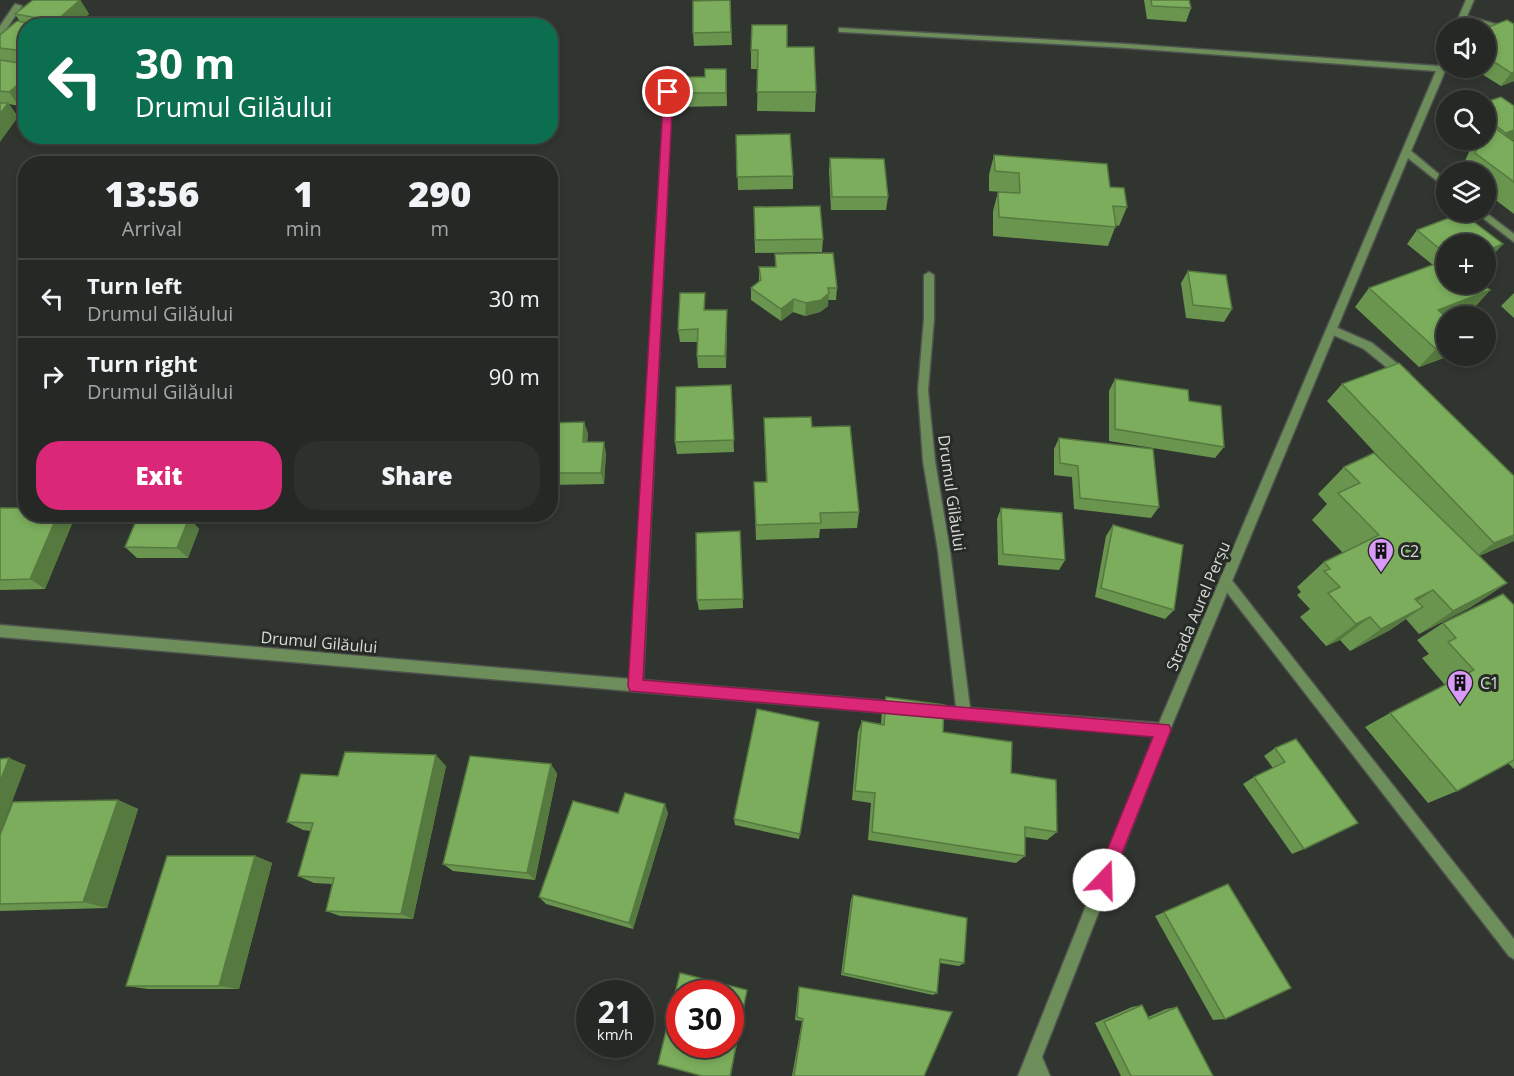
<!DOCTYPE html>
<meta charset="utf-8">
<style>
:root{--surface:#252824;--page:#2d302c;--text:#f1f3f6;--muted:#a3a6a6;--line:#424441;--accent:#db2777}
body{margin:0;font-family:"Open Sans",sans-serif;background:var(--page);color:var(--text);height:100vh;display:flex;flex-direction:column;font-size:22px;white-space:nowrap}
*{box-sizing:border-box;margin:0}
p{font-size:20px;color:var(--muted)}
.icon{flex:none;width:33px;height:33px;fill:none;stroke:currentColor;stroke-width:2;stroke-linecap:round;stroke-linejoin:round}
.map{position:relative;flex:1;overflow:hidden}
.details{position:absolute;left:18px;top:156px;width:540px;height:366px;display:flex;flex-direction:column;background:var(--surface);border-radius:24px;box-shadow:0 3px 9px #0003,0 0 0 2px var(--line)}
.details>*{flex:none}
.guide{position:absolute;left:18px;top:18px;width:540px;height:126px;border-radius:24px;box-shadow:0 3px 9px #0003,0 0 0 2px var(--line);background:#0b6e4f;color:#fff;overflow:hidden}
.controls{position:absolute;left:1436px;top:18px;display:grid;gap:12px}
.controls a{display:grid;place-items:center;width:60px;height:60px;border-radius:50%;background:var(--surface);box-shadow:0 3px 9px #0003,0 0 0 2px var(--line);font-size:30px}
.speed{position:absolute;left:576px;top:980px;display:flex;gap:12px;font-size:30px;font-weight:700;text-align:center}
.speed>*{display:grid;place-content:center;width:78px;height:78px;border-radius:50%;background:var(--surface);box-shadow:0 3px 9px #0003,0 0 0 2px var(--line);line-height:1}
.speed small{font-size:15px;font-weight:400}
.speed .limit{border:9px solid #d22;background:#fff;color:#111}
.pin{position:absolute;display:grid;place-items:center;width:51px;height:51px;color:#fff;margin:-26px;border:3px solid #fff;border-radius:50%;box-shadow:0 2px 6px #0007}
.me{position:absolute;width:66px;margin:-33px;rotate:21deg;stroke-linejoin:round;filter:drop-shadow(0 0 4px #0008)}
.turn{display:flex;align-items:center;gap:21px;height:126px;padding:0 18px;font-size:27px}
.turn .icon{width:78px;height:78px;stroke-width:2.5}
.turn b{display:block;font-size:42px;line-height:51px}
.eta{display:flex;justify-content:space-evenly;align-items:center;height:102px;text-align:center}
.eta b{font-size:36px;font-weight:800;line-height:42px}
.primary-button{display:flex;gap:12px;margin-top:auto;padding:12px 18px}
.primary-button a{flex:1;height:69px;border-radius:24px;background:var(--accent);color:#fff;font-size:24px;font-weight:800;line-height:69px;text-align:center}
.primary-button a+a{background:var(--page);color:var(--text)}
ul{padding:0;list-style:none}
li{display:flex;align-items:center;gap:18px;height:78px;padding:0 18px;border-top:2px solid var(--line)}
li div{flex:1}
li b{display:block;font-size:22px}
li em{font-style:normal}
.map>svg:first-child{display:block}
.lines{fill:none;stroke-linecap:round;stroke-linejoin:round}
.service-casing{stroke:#4f534e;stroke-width:3}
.minor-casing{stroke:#4f534e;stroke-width:3}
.service{fill:#6d8d5a;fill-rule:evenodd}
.minor{fill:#6d8d5a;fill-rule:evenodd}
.wall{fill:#6a954f}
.shaded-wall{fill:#567940}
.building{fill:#7bad5c;stroke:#567940;stroke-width:1.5;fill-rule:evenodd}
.route{fill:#db2777;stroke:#8e194d;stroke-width:1.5}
.labels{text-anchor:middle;stroke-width:6;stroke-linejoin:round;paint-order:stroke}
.street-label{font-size:16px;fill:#d7dad6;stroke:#272b26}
.poi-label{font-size:16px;fill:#d7dad6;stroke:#272b26;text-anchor:start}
</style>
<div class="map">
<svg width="1514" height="1076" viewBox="0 0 1514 1076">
<rect width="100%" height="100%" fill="#313530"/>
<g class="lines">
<defs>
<g id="service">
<path d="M1333 326 1372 343 1409 373 1410 376 1409 379H1401L1364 349 1329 333 1328 330Z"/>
<path d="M1226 577 1230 578 1514 939V959L1509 956 1222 586 1220 582 1222 578Z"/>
</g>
<g id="minor">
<path d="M1466 0H1474L1467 16 1514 29V34L1465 20 1462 28H1454Z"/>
<path d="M15 4 22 6 3 34H0V26Z"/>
<path d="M839 28 1127 44 1438 66 1443 56H1446V69L1411 151 1446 180V188L1408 158 1170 730 1042 1057 1050 1076H1018L1154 736 923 716 921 711 923 706 928 705 956 707 938 551 923 461 918 390 924 319V275L929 272 934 275V319L928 390 935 461 950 551 970 708 1159 723 1436 71 1127 48 842 32H839Z"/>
<path d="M666 67 673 69 643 680 899 702 904 703 906 708 904 713 899 714 0 637V625L630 679Z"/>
<path d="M1475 212H1485L1514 234V242Z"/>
</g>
</defs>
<use href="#service" class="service-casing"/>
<use href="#minor" class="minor-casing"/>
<use href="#service" class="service"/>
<use href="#minor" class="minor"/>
</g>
<g class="wall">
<path d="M80 0 89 14 75 26H26V64L0 60V35L20 22 15 14Z"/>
<path d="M730 0 732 45 694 46 693 33Z"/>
<path d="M1144 0H1189L1191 8 1186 22 1147 19Z"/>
<path d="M1491 26 1514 81 1501 86 1472 68H1485V34Z"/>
<path d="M787 47 816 92 815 112 757 111 758 69H751V50Z"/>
<path d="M0 60 19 106 9 104 18 117 0 103Z"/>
<path d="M726 69 727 106 679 107 678 93 705 77Z"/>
<path d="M1485 102 1514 142V214L1485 192V172H1460L1473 143 1476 140H1485Z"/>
<path d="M736 135 793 176V189L738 190Z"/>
<path d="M994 155 1110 187 1127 207 1119 226 1116 225 1108 246 993 236V211L998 192 1013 193 989 191V175Z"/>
<path d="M830 158 888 197 886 210H831L829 171Z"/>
<path d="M754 220 823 239 822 252 755 253Z"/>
<path d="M1417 230 1503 244 1491 257 1485 260V244H1446V284L1490 290 1473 309 1453 316H1446V356H1449L1419 367 1355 307 1369 288 1433 265 1407 244Z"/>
<path d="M775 254 837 288 836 300H828V306L820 312 805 316 793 312 781 321 751 300V288L759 281V267H775Z"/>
<path d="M1188 271 1232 309 1224 322 1186 318 1181 283Z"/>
<path d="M1514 293V318L1501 306Z"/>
<path d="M705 310 727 323 726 368H698L697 356V342H680L678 330Z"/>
<path d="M1115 379 1189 401 1224 447 1215 458 1109 441V391Z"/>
<path d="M1342 384 1514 541 1479 556 1507 583 1471 607 1419 634 1406 619 1390 630 1350 651 1340 640 1326 646 1300 617 1310 609 1297 595 1301 592 1297 587 1324 562 1343 553 1312 520 1327 504 1318 494 1344 467 1391 470 1327 401Z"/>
<path d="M731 385 734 452 677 454 675 442Z"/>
<path d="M764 418 812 427 859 512 857 528 820 529 819 538 756 540 754 482H766Z"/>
<path d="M584 422 588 434 587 442 606 453 604 484 550 485V423Z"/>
<path d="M1059 438 1159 507 1151 518 1074 509 1072 477 1054 475V449Z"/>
<path d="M0 508 26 514H76L45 589 0 590Z"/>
<path d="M1001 508 1065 560 1059 570 998 565 997 519Z"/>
<path d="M180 514 179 518H189L199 529 188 558H137L125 547Z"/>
<path d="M1113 525 1174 610 1165 619 1095 597 1106 536Z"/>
<path d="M740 531 743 608 699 610 697 600Z"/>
<path d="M1514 605V769L1508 763 1457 791 1428 803 1365 727 1390 713 1445 685 1422 658 1429 654 1417 640 1443 623Z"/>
<path d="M886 697 1011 773 1057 832 1047 840 1025 837V856L1016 863 868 840 871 803 852 800 858 732 862 721 881 724 882 709Z"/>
<path d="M819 722 799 839 735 825 734 819Z"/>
<path d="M1296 739 1304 849 1292 854 1243 784 1254 777 1273 768 1264 756 1275 748Z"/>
<path d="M551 764 557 774 535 880 453 871 443 864Z"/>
<path d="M446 766 413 919 340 916 326 911 332 884 314 883 298 876 311 831 303 830 287 822 338 776Z"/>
<path d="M118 800 138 809 107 908 0 911V835Z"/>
<path d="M618 813H668L633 929 546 904 539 897Z"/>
<path d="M255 856 272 863 239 989H148L126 986Z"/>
<path d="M1228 884 1225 1019 1213 1020 1155 916Z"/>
<path d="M853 895 964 963 959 966 940 963 937 993 933 995 841 975 851 899Z"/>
<path d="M799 987 924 1076H792L802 1021 795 1020 798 990Z"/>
<path d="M1142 1005 1148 1017 1166 1009 1177 1007 1213 1076H1121L1095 1023 1132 1007Z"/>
</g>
<g class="shaded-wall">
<path d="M80 0 89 14 75 26H59L56 21Z"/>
<path d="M26 66V100L19 106 9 92 17 74Z"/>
<path d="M1514 72V81L1501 86 1511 73Z"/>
<path d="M8 103 18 117 0 142V114Z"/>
<path d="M1514 130V140L1496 146 1506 133Z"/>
<path d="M1503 244 1491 257 1485 260V251Z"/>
<path d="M1490 290 1473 309 1453 316H1446L1438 310Z"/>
<path d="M829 293 828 306 820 312 805 316 806 303Z"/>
<path d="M794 299 793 312 781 321V309Z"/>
<path d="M727 310V323L726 368 725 356Z"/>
<path d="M1446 345V356H1449L1419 367 1436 349Z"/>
<path d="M584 422 588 434 586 454 583 442Z"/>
<path d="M604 442 606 453 604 484 601 473Z"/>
<path d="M58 514H76L45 589 30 579Z"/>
<path d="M165 514H180L175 528 164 518Z"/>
<path d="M189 518 199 529 188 558 177 548Z"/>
<path d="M1514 535V541L1473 558 1494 543Z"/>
<path d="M1507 583 1471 607 1419 634 1453 611Z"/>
<path d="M1433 590 1400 613 1415 599Z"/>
<path d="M1423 607 1390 630 1350 651 1381 629Z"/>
<path d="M1370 617 1340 640 1326 646 1356 624Z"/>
<path d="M436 755 446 766 413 919 401 914Z"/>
<path d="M9 758 26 765 0 834V782Z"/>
<path d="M551 764 557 774 535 880 527 873Z"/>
<path d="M118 800 138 809 107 908 83 902Z"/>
<path d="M665 804 668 813 633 929 629 923Z"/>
<path d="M255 856 272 863 239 989 219 986Z"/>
<path d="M747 990 731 1076H730Z"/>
</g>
<g class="building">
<path d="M33 0H80L56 21 15 14Z"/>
<path d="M730 0 731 32 693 33V1Z"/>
<path d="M1151 0H1189L1191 8 1152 6Z"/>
<path d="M1507 20 1514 24V72L1511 73 1485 56V40L1491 26Z"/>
<path d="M17 21 47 26H26V50L24 51 0 48V35Z"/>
<path d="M752 25H787V47H814L816 92H757L758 50H751Z"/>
<path d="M0 60 26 64V66L17 74 26 75V78L9 92 0 91Z"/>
<path d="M705 69H726V93H678L679 77H705Z"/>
<path d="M1501 97 1514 106V130L1506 133 1485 118V102Z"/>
<path d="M0 103H8L0 114Z"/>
<path d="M1488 123 1514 142V182L1475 153 1481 140H1485V130Z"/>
<path d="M790 134 793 176 737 177 736 135Z"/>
<path d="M994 155 1107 164 1110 187 1124 188 1127 207 1113 206 1116 227 999 217 998 192 1020 193 1019 173 995 171Z"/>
<path d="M830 158 884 159 888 197H832Z"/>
<path d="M820 206 823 239 755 240 754 207Z"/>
<path d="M1462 213 1503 244 1485 251V244H1446V254L1417 230Z"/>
<path d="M833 253 837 288H828L829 293 821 300 806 303 794 299 781 309 751 288 761 280 759 267H776L775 254Z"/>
<path d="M1446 260V284H1482L1490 290 1438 310 1446 317V345L1436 349 1369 288Z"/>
<path d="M1188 271 1226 275 1232 309 1193 305Z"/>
<path d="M680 293H705L704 310H727L725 356H697L698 329 678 330Z"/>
<path d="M1399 363 1514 476V535L1494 543 1342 384Z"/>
<path d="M1115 379 1188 390 1189 401 1221 406 1224 447 1115 429Z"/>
<path d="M731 385 734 440 675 442 676 387Z"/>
<path d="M811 417 812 427 850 426 859 512 820 513 821 523 756 525 754 482H767L764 418Z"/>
<path d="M584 422 583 442H604L601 473H550V423Z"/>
<path d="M1059 438 1153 449 1159 507 1080 498 1078 466 1060 463Z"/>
<path d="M1374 453 1507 583 1453 611 1433 590 1415 599 1423 607 1381 629 1370 617 1356 624 1328 593 1340 587 1324 571 1330 569 1324 562 1379 535 1338 493 1360 483 1344 467Z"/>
<path d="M0 508H26V514H58L30 579 0 580Z"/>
<path d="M1001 508 1062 513 1065 560 1003 554Z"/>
<path d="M139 514H165L164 518H189L177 548 125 547Z"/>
<path d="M1113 525 1183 545 1174 610 1101 588Z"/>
<path d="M740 531 743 599 697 600 696 533Z"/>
<path d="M1503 594 1514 605V760L1457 791 1390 713 1474 670 1448 642 1456 638 1443 623Z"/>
<path d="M886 697 944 705 943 732 1012 742 1011 773 1056 780 1057 832 1025 827V856L872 832 875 793 855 791 862 721 884 725Z"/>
<path d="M757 709 819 722 800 834 734 819Z"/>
<path d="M1296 739 1358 823 1304 849 1254 777 1285 762 1275 748Z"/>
<path d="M345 752 436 755 401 914 326 911 334 878 298 876 313 823 287 822 301 774 338 776Z"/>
<path d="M470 756 551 764 527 873 443 864Z"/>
<path d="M9 758 0 782V759Z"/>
<path d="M625 793 665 804 629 923 539 897 573 801 618 813Z"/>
<path d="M118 800 83 902 0 904V835L13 802Z"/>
<path d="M167 856H255L219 986H126Z"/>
<path d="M1228 884 1291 988 1225 1019 1164 912Z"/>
<path d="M853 895 967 918 964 963 940 959 937 993 843 973Z"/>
<path d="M680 973 747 990 730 1076H702L658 1064ZM680 993H730V1044H680Z"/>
<path d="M799 987 952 1012 924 1076H794L803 1019 797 1017Z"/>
<path d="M1142 1005 1149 1019 1177 1007 1213 1076H1131L1104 1022Z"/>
</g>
<path class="route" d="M664 90 673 92 643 680 1169 725 1171 730 1109 886 1104 888 1098 886 1095 880 1153 737 630 691 628 686Z"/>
<defs>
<symbol id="building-pin" viewBox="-11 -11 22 30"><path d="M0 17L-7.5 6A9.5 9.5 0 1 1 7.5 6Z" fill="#d99af7" stroke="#272b26"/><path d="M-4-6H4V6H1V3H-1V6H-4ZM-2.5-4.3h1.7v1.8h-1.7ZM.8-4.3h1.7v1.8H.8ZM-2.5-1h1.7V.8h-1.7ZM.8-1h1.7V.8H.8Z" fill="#111"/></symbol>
</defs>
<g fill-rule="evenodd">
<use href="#building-pin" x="1366" y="536" width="30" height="40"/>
<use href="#building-pin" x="1445" y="668" width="30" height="40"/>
</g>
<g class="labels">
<g class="street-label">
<text transform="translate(952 493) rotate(82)" y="6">Drumul Gilăului</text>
<text transform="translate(1198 606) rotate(-67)" y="6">Strada Aurel Perșu</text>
<text transform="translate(319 642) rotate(5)" y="6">Drumul Gilăului</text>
</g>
<g class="poi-label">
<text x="1400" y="557">C2</text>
<text x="1480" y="689">C1</text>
</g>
</g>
</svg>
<div class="controls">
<a><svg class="icon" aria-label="sound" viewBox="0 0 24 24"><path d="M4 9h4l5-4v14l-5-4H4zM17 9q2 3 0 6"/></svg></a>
<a><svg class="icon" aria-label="search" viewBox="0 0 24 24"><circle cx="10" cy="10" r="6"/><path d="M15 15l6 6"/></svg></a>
<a><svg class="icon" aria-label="layers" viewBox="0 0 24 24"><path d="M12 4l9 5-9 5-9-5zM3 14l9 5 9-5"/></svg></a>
<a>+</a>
<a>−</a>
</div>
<div class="speed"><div>21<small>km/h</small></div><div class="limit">30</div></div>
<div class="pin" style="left:668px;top:92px;background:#d93025"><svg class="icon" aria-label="arrive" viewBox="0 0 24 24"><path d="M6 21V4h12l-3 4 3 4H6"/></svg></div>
<svg class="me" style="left:1104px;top:880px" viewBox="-20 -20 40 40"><circle r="19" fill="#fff"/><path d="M0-13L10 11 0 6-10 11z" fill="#db2777"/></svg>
<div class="guide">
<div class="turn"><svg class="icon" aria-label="left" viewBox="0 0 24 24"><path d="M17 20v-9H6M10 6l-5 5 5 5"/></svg><div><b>30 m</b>Drumul Gilăului</div></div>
</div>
<section class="details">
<div class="eta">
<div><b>13:56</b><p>Arrival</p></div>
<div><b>1</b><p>min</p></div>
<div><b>290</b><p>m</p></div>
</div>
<ul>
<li><svg class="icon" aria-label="left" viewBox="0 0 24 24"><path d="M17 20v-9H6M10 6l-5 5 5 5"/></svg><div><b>Turn left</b><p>Drumul Gilăului</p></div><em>30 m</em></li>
<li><svg class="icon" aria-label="right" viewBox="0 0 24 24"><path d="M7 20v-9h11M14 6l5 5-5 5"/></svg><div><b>Turn right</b><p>Drumul Gilăului</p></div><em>90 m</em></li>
</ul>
<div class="primary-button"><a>Exit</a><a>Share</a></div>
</section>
</div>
